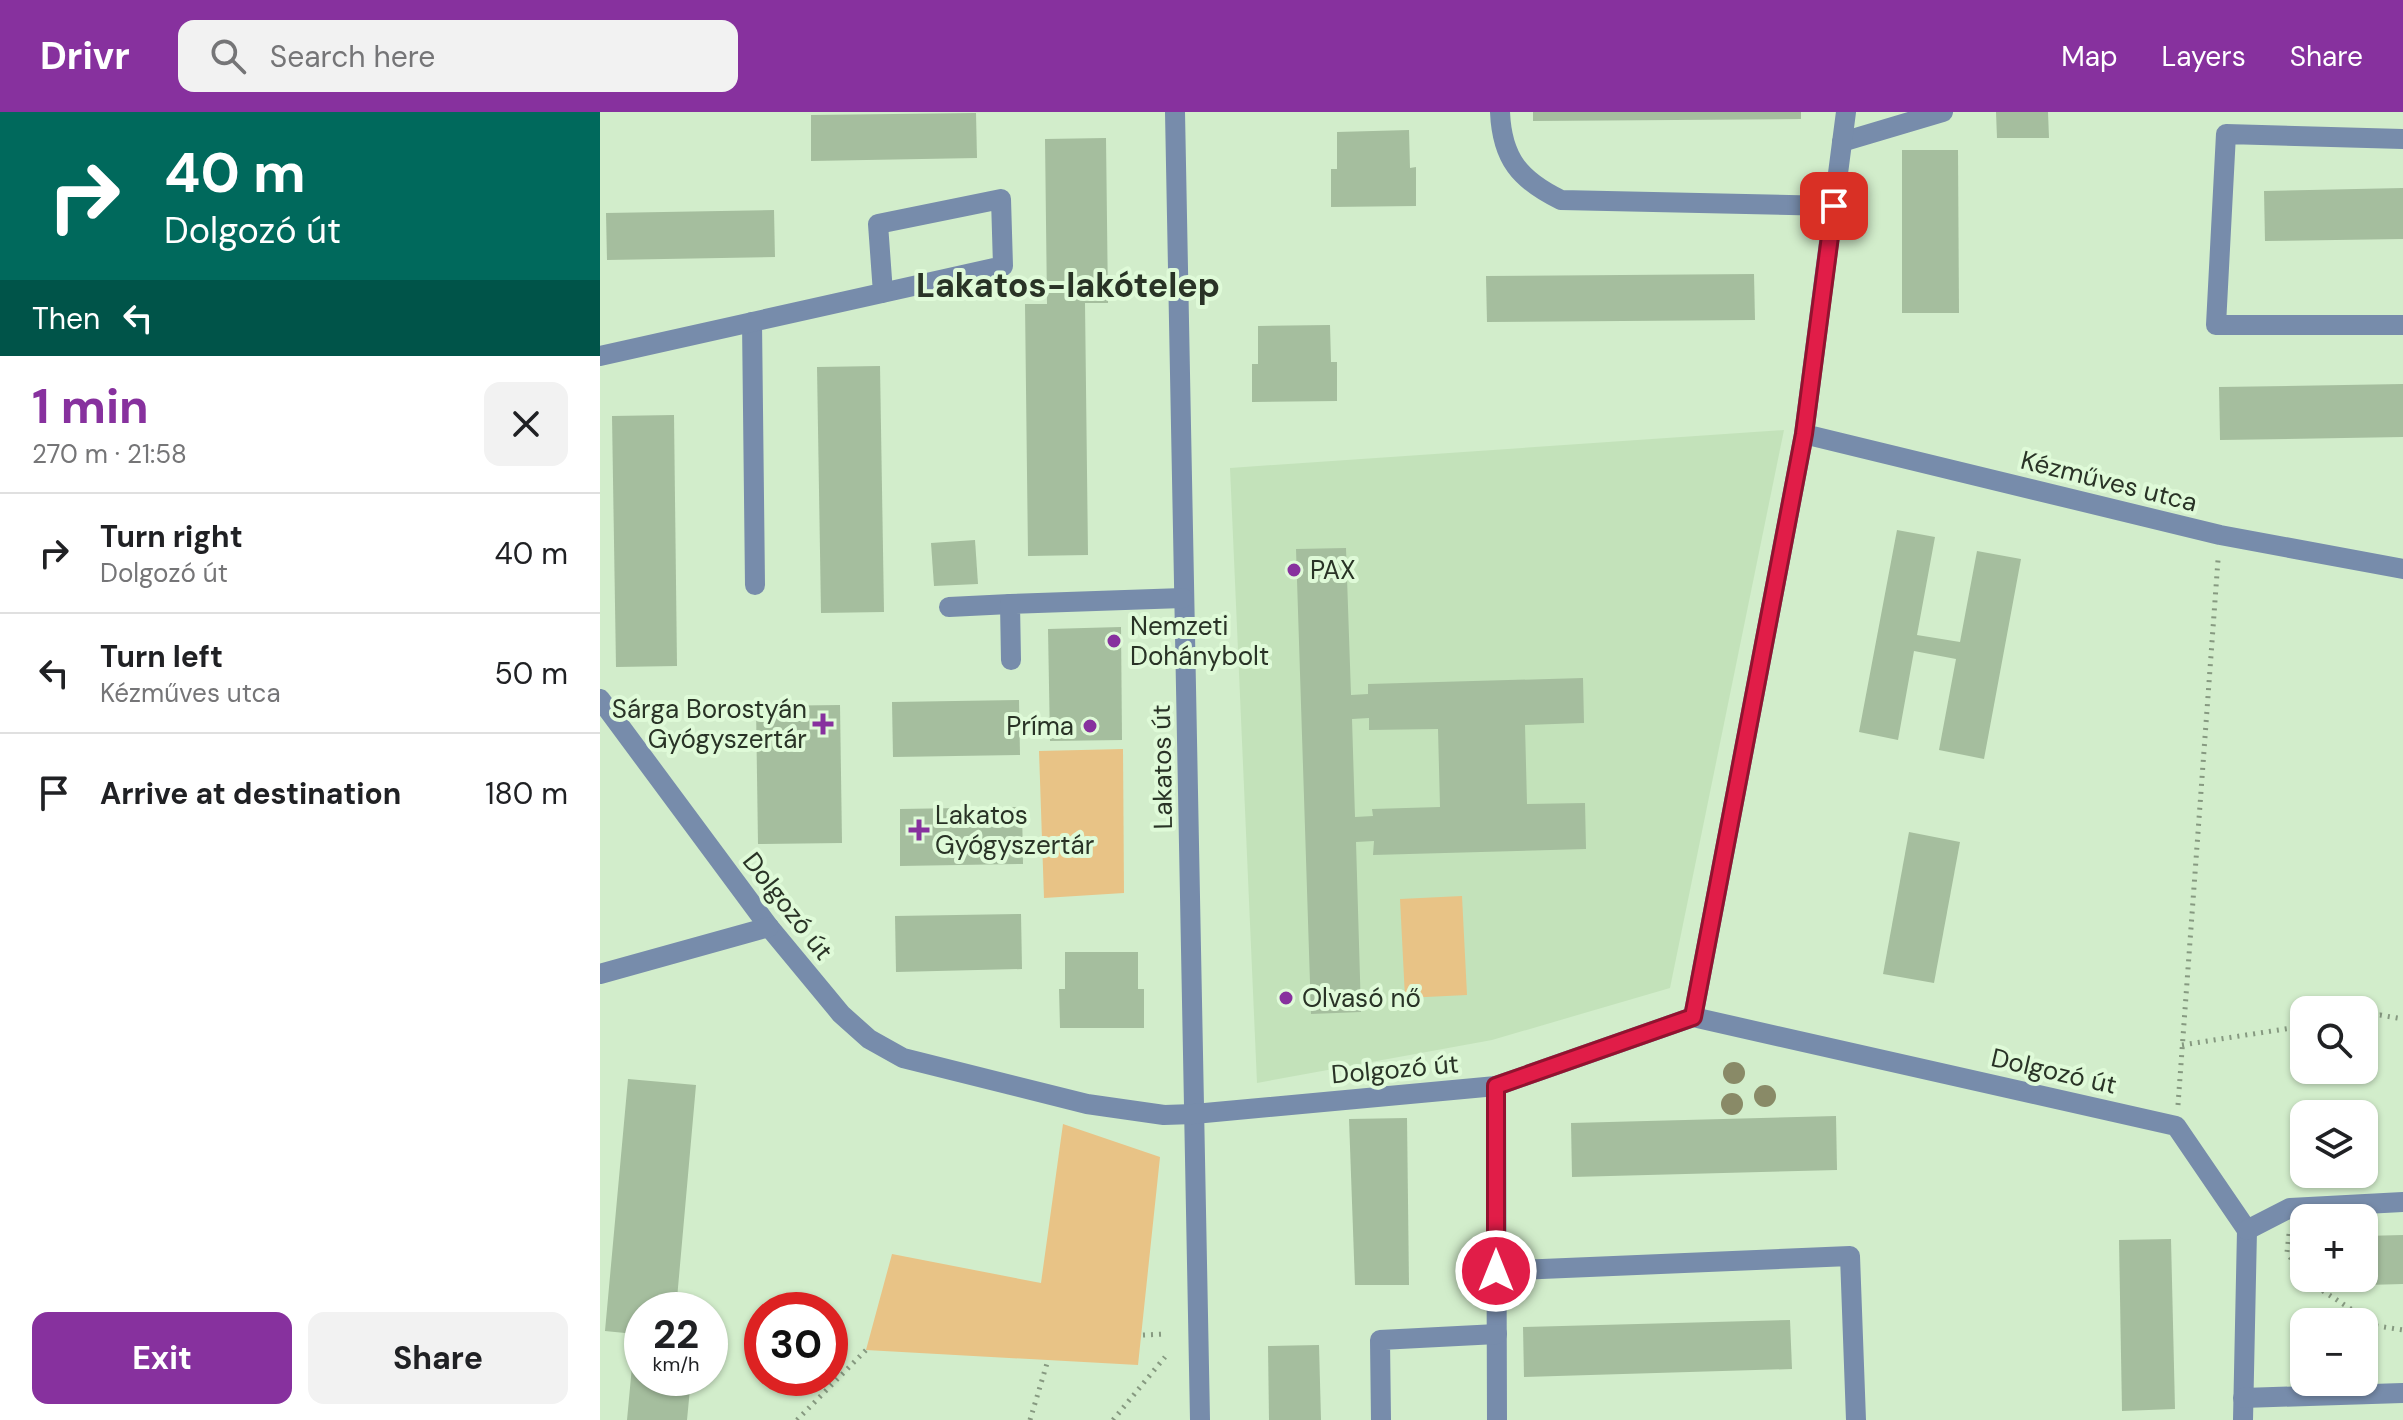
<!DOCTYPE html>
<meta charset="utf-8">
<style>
:root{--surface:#fff;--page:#f2f2f2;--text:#202124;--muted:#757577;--line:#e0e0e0;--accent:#87319e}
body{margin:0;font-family:"DM Sans",sans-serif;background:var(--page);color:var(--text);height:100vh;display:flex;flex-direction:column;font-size:30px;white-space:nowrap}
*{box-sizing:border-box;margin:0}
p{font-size:26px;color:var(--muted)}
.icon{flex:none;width:44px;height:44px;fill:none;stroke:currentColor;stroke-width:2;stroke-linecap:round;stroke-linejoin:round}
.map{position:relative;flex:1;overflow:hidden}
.details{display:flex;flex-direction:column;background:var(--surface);width:600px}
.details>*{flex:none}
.top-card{background:#00695c;color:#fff;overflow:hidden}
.controls{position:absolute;left:1690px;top:884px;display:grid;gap:16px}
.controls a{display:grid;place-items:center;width:88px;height:88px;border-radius:16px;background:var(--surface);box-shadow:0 2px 6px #0004;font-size:40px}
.speed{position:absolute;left:24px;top:1180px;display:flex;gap:16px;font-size:40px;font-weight:700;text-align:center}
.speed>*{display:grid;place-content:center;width:104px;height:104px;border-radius:50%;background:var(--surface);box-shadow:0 2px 6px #0004;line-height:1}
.speed small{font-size:20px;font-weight:400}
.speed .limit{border:12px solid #d22;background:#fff;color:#111}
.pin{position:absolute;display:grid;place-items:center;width:68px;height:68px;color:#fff;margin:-34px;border-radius:16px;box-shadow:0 4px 12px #0006}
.me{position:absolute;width:88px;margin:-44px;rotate:0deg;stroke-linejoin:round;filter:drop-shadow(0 0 6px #0008)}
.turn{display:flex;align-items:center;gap:28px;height:168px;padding:0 32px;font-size:36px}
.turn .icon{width:104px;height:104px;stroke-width:2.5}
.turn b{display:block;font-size:56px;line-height:68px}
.then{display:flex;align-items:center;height:76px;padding:0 32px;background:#0003;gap:16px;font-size:30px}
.round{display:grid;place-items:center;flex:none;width:84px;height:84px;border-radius:16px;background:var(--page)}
.headline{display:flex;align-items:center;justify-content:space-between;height:136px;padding:0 32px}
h1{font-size:48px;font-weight:700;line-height:60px;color:var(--accent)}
.primary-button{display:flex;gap:16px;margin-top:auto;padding:16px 32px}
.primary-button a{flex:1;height:92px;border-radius:16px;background:var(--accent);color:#fff;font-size:32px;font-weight:700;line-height:92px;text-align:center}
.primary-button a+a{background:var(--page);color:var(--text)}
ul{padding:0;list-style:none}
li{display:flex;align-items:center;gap:24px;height:120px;padding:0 32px;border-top:2px solid var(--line)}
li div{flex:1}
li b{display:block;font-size:30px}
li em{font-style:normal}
header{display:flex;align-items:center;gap:48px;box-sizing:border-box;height:112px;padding:0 40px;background:var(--accent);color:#fff}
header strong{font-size:38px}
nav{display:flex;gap:44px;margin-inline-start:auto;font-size:28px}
.search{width:560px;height:72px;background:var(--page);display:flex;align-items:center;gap:20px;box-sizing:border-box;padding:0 28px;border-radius:16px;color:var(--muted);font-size:30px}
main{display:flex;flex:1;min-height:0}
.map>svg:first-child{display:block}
.built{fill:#c3e2ba}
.green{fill:#e8c386}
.building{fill:#a5be9e;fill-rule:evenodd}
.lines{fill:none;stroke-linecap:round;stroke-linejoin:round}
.path{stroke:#869980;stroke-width:5;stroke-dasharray:2 6;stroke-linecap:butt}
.minor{stroke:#778cab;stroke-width:20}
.tree{fill:#898a67}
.route-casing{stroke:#92132f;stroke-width:20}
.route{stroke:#e11d48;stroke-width:14}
.poi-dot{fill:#87319e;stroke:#dffad8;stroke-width:3}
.labels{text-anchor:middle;stroke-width:8;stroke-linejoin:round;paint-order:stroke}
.street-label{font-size:26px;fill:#293326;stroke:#dffad8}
.poi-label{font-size:26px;fill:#293326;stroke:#dffad8;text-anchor:start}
.district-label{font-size:34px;font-weight:bold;fill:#293326;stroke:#dffad8}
</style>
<header>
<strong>Drivr</strong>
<div class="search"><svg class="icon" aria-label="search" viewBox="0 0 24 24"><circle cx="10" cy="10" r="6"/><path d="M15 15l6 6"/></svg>Search here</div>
<nav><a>Map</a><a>Layers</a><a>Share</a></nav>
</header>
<main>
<section class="details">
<div class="top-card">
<div class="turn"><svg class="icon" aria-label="right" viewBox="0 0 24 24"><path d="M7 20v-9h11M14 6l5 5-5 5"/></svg><div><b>40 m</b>Dolgozó út</div></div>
<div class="then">Then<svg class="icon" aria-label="left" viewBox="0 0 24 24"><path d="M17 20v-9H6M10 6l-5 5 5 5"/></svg></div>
</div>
<div class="headline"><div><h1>1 min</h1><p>270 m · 21:58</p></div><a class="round"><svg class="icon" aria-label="close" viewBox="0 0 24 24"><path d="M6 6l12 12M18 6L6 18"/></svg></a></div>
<ul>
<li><svg class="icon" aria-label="right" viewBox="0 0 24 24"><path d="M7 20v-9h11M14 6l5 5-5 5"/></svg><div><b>Turn right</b><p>Dolgozó út</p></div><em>40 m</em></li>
<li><svg class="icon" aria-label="left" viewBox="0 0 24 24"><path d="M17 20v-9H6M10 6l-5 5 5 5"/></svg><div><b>Turn left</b><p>Kézműves utca</p></div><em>50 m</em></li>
<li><svg class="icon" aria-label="arrive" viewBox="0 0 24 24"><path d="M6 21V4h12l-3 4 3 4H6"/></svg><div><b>Arrive at destination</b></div><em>180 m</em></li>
</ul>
<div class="primary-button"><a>Exit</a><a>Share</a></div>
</section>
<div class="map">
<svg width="1803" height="1308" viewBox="0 0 1803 1308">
<rect width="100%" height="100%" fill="#d2edcb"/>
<path class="built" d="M1184 318 1070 876 892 928 657 971 630 356Z"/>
<g class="green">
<path d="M523 637 524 781 444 786 439 639Z"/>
<path d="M862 784 867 883 805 886 800 787Z"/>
<path d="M463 1012 560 1045 538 1253 266 1238 292 1142 441 1171Z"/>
</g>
<g class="building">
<path d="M933 0H1201V7L933 9Z"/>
<path d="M1396 0H1448L1449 26H1397Z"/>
<path d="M376 1 377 46 211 49V3Z"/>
<path d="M809 18 810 56 816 55V94L731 95V57H737V20Z"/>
<path d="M506 26 508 191H485L488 443 428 444 425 192H447L445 27Z"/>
<path d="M1302 38H1358L1359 201H1302Z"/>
<path d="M1803 76V127L1665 129 1664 79Z"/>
<path d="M174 98 175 145 7 148 6 101Z"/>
<path d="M1154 162 1155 208 887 210 886 164Z"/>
<path d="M730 213 731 250H737V289L652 290V252H658V214Z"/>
<path d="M280 254 284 500 221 501 217 255Z"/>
<path d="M1803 272V325L1620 328 1619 275Z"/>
<path d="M74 303 77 554 16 555 12 304Z"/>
<path d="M1297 418 1335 425 1317 523 1360 530 1377 439 1421 447 1384 647 1339 638 1356 547 1314 539 1298 628 1259 620Z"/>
<path d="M375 428 378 472 334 474 331 431Z"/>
<path d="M746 436 751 583 768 582V572L983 566 984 611 925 613 927 692 985 691 986 737 773 743 774 729 756 730 761 900 711 902 696 437ZM769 606V618L838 617 840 695 772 697 773 704 755 705 752 607Z"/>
<path d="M521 515 522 628 450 629 448 517Z"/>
<path d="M419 588 420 643 293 645 292 590Z"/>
<path d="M240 593 242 731 158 732 156 594Z"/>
<path d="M422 695 423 752 300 754V697Z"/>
<path d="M1309 720 1360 730 1334 871 1283 862Z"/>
<path d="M421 802 422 857 296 860 295 804Z"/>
<path d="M465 840H538V877H544V916H460L459 877H465Z"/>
<path d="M28 967 96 973 76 1198H42V1266H91L87 1308H27L35 1222 5 1219Z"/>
<path d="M1236 1004 1237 1058 972 1065 971 1011Z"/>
<path d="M807 1006 809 1173H755L749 1007Z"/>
<path d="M1803 1123V1172L1731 1174V1166H1764V1124Z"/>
<path d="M1571 1127 1575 1297 1522 1299 1519 1128Z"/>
<path d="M1190 1208 1192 1257 924 1265 923 1215Z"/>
<path d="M719 1233 721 1308H669L668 1234Z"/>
</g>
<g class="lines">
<g class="path">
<path d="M1764 905 1780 903 1803 907"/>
<path d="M1582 933 1704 914"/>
<path d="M1578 993 1618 448"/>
<path d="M1689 1122 1687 1140 1703 1166 1777 1214 1803 1218"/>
<path d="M543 1223 565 1222"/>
<path d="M197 1308 266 1238"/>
<path d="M430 1308 448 1248"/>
<path d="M513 1308 565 1245"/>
</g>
<g class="minor">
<path d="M575 0 600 1308"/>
<path d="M900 0C902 47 920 68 961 88L1234 94"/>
<path d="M1803 27 1626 22 1616 213H1803"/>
<path d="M1242 30 1343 0"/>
<path d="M152 210 155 473"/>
<path d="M0 244 403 154 401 87 278 112 283 181"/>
<path d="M1204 322 1246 0"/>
<path d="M349 495 410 492"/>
<path d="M411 548 410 492 583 486"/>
<path d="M0 587 169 815 241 902 269 927 303 946 487 992 564 1003 594 1002 896 974 1093 905 1576 1014 1647 1118 1643 1308"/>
<path d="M0 862 169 815"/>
<path d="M1093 905 1204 322 1620 423 1803 457"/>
<path d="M896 974 897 1308"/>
<path d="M1647 1118 1690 1096 1803 1090"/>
<path d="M896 1159 1250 1144 1256 1308"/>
<path d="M1643 1286 1803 1281"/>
<path d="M781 1308 780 1228 897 1222"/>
</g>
</g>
<g class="tree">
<circle cx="1134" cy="961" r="11"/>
<circle cx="1165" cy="984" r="11"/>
<circle cx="1132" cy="992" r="11"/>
</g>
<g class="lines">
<defs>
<path id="route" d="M896 1159V974L1093 905 1204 322 1234 94"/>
</defs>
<use href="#route" class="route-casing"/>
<use href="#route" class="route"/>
</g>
<g class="poi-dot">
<circle cx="694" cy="458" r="8"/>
<circle cx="514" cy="529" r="8"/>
<path d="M219 600h8v8h8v8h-8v8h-8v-8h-8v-8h8z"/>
<circle cx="490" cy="614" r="8"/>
<path d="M315 706h8v8h8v8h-8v8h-8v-8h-8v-8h8z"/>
<circle cx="686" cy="886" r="8"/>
</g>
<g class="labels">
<g class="street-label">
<text transform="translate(1509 369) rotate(14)" y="9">Kézműves utca</text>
<text transform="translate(562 655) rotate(-91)" y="9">Lakatos út</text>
<text transform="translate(188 794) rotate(52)" y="9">Dolgozó út</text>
<text transform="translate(795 957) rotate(-5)" y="9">Dolgozó út</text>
<text transform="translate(1454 959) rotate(13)" y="9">Dolgozó út</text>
</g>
<g class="poi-label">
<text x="710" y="467">PAX</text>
<text x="530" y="523">Nemzeti<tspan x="530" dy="30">Dohánybolt</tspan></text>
<text x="207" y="606" text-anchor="end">Sárga Borostyán<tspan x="207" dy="30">Gyógyszertár</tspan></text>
<text x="474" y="623" text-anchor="end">Príma</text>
<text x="335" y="712">Lakatos<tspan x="335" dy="30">Gyógyszertár</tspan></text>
<text x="702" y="895">Olvasó nő</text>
</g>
<g class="district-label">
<text x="468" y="185">Lakatos-lakótelep</text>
</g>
</g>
</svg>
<div class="controls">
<a><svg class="icon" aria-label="search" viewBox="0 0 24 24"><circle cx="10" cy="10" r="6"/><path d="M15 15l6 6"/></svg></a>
<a><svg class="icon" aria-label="layers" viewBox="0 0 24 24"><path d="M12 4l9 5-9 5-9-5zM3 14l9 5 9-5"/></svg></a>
<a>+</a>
<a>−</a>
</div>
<div class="speed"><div>22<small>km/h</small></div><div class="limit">30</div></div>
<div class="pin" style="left:1234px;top:94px;background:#d93025"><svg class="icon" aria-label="arrive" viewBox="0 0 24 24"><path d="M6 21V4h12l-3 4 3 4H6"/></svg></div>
<svg class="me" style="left:896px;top:1159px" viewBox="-20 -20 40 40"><circle r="17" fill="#e11d48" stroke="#fff" stroke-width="3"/><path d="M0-11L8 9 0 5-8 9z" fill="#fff"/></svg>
</div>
</main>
